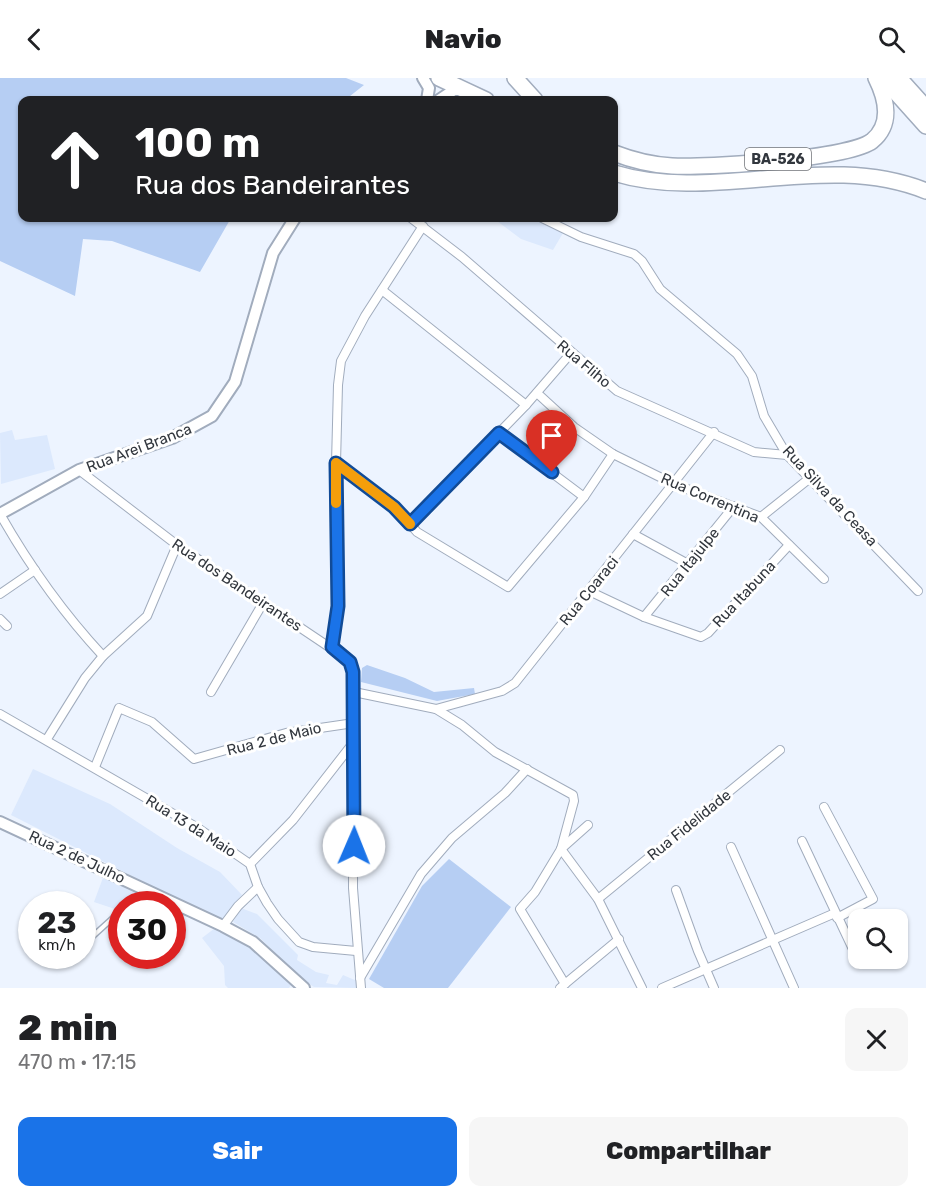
<!DOCTYPE html>
<html lang="pt">
<meta charset="utf-8">
<style>
:root{--surface:#fff;--page:#f6f6f6;--text:#202124;--muted:#757577;--accent:#1a73e8}
body{margin:0;font-family:Rubik,sans-serif;background:var(--page);color:var(--text);height:100vh;display:flex;flex-direction:column;font-size:22px;white-space:nowrap}
*{box-sizing:border-box;margin:0}
p{font-size:20px;color:var(--muted)}
.icon{flex:none;width:33px;height:33px;fill:none;stroke:currentColor;stroke-width:2;stroke-linecap:round;stroke-linejoin:round}
.map{position:relative;height:910px;overflow:hidden}
.panel{display:flex;flex-direction:column;background:var(--surface);flex:1}
.panel>*{flex:none}
.guide{position:absolute;left:18px;top:18px;width:600px;height:126px;border-radius:12px;box-shadow:0 2px 4px #0004;background:#202124;color:#fff;overflow:hidden}
.fabs{position:absolute;left:848px;top:831px;display:grid;gap:12px}
.fabs a{display:grid;place-items:center;width:60px;height:60px;border-radius:12px;background:var(--surface);box-shadow:0 2px 4px #0004;font-size:30px}
.speed{position:absolute;left:18px;top:813px;display:flex;gap:12px;font-size:30px;font-weight:700;text-align:center}
.speed>*{display:grid;place-content:center;width:78px;height:78px;border-radius:50%;background:var(--surface);box-shadow:0 2px 4px #0004;line-height:1}
.speed small{font-size:15px;font-weight:400}
.speed .limit{border:9px solid #d22;background:#fff;color:#111}
.pin{position:absolute;display:grid;place-items:center;width:51px;height:51px;color:#fff;margin:-62px -26px;border-radius:50% 50% 50% 0;rotate:-45deg;box-shadow:0 0 6px #0007}
.pin .icon{rotate:45deg}
.me{position:absolute;width:66px;margin:-33px;rotate:1deg;stroke-linejoin:round;filter:drop-shadow(0 0 4px #0008)}
.turn{display:flex;align-items:center;gap:21px;height:126px;padding:0 18px;font-size:27px}
.turn .icon{width:78px;height:78px;stroke-width:2.5}
.turn b{display:block;font-size:42px;line-height:51px}
.round{display:grid;place-items:center;flex:none;width:63px;height:63px;border-radius:12px;background:var(--page)}
.headline{display:flex;align-items:center;justify-content:space-between;height:102px;padding:0 18px}
h1{font-size:36px;font-weight:800;line-height:45px}
.button{display:flex;gap:12px;margin-top:auto;padding:12px 18px}
.button a{flex:1;height:69px;border-radius:12px;background:var(--accent);color:#fff;font-size:24px;font-weight:800;line-height:69px;text-align:center}
.button a+a{background:var(--page);color:var(--text)}
header{display:flex;justify-content:space-between;align-items:center;height:78px;padding:0 18px;background:var(--surface);font-size:27px;font-weight:800}
.map>svg:first-child{display:block}
.built{fill:#dce9fd}
.green{fill:#b6cef3}
.lines{fill:none;stroke-linecap:round;stroke-linejoin:round}
.lane-casing{stroke:#a1acbd;stroke-width:7}
.street-casing{stroke:#a1acbd;stroke-width:10}
.secondary-casing{stroke:#a1acbd;stroke-width:14}
.highway-casing{stroke:#a1acbd;stroke-width:18}
.lane{stroke:#fff;stroke-width:4}
.street{stroke:#fff;stroke-width:8}
.secondary{stroke:#fff;stroke-width:10}
.highway{stroke:#fff;stroke-width:15}
.route-casing{stroke:#114b97;stroke-width:15}
.route{stroke:#1a73e8;stroke-width:10}
.slow{stroke:#f59e0b;stroke-width:10}
.labels{text-anchor:middle;stroke-width:6;stroke-linejoin:round;paint-order:stroke}
.shield{fill:#fff;stroke:#707378;stroke-width:1.5}
.shield-label{font-size:14px;font-weight:bold;fill:#32373e}
.street-label{font-size:15px;fill:#32373e;stroke:#fff}
</style>
<header><svg class="icon" aria-label="back" viewBox="0 0 24 24"><path d="M15 5l-7 7 7 7"/></svg>Navio<svg class="icon" aria-label="search" viewBox="0 0 24 24"><circle cx="10" cy="10" r="6"/><path d="M15 15l6 6"/></svg></header>
<div class="map">
<svg width="926" height="910" viewBox="0 0 926 910">
<rect width="100%" height="100%" fill="#edf4ff"/>
<g class="built">
<path d="M493 140H531L563 155 553 172 521 161Z"/>
<path d="M12 352 15 362 47 357 55 391 1 406 0 355Z"/>
<path d="M33 691 110 726 177 770 220 794 242 817 221 843 11 737Z"/>
<path d="M104 797 166 826H122L121 833 94 824Z"/>
<path d="M241 830 257 836 298 877 297 882 316 894 329 897 326 905 337 907 343 897 357 903 358 910 314 909 299 899 260 860 233 844Z"/>
<path d="M215 850 246 866 291 907 289 910H228L225 907 224 888 202 860Z"/>
</g>
<g class="green">
<path d="M0 0H346L364 7 345 22H22V140H231L200 194 112 163 83 161 75 218 0 183Z"/>
<path d="M367 587 405 600 434 614 474 610 475 616 437 623 361 604 362 590Z"/>
<path d="M449 781 511 829 448 910H384L369 901 422 808Z"/>
</g>
<g class="lines">
<defs>
<path id="lane" d="M82 868 114 839"/>
<g id="street">
<path d="M411 140 462 179 617 313 754 374 787 377"/>
<path d="M542 140 581 159 634 176 642 183 660 211 737 276 752 298 764 338 787 377 918 513"/>
<path d="M382 212 526 327"/>
<path d="M537 315 574 349 613 376 674 406 761 439 824 501"/>
<path d="M499 355 584 419"/>
<path d="M336 385 395 429 417 454 508 509 584 419 613 376"/>
<path d="M79 392 177 467 347 581 352 588 354 614 436 631 462 647 495 674 573 717 574 723 561 771"/>
<path d="M0 436C29 487 64 536 103 578"/>
<path d="M761 439 810 400"/>
<path d="M410 446 526 327 571 275"/>
<path d="M633 456 688 486"/>
<path d="M589 513 644 539 701 559 708 555 789 467"/>
<path d="M0 516 35 492"/>
<path d="M644 539 734 428"/>
<path d="M0 541 7 548"/>
<path d="M331 569 338 528 336 385 338 307 341 283 365 238 423 148"/>
<path d="M211 614 263 525"/>
<path d="M354 614 353 810 361 910"/>
<path d="M436 631 502 613 515 605 714 354"/>
<path d="M0 636 198 750 250 786 258 809 267 825 278 841 299 864 313 869 356 873"/>
<path d="M47 661 85 600 103 578 147 538 177 467"/>
<path d="M95 689 119 630 152 644 194 681 286 655 354 645"/>
<path d="M824 729 873 821 837 840"/>
<path d="M802 763 860 886"/>
<path d="M731 769 794 910"/>
<path d="M561 771 598 821 642 910"/>
<path d="M250 786 293 742 353 665"/>
<path d="M676 812 698 873 714 910"/>
<path d="M598 821 780 672"/>
<path d="M223 848 238 828 258 809"/>
<path d="M360 900 421 796 452 760 505 715 527 691"/>
<path d="M565 906 520 831 535 814 561 771 588 747"/>
<path d="M560 910 619 861"/>
<path d="M662 910 835 835"/>
</g>
<g id="secondary">
<path d="M423 0 429 10 427 22"/>
<path d="M439 22 454 12H462"/>
<path d="M0 436 79 392 172 360 212 338 235 304 273 175 295 140"/>
<path d="M0 744 223 848 253 864 304 910"/>
</g>
<g id="highway">
<path d="M439 0 486 22"/>
<path d="M515 0 535 22"/>
<path d="M883 0 926 48"/>
<path d="M899 0 926 30"/>
<path d="M614 75C632 82 651 87 672 88 706 90 848 81 872 63 893 46 886 20 876 0"/>
<path d="M614 95C715 126 824 72 926 113"/>
</g>
</defs>
<use href="#lane" class="lane-casing"/>
<use href="#street" class="street-casing"/>
<use href="#secondary" class="secondary-casing"/>
<use href="#highway" class="highway-casing"/>
<use href="#lane" class="lane"/>
<use href="#street" class="street"/>
<use href="#secondary" class="secondary"/>
<use href="#highway" class="highway"/>
</g>
<g class="lines">
<defs>
<path id="route" d="M354 768 353 594 350 584 332 569 338 528 336 385 394 429 410 446 499 355 552 394"/>
</defs>
<use href="#route" class="route-casing"/>
<use href="#route" class="route"/>
<path class="slow" d="M336 425V385L394 429 410 446"/>
</g>
<g class="labels">
<rect class="shield" x="745" y="70" width="66" height="22" rx="4.5"/>
<g class="shield-label">
<text x="778" y="86">BA-526</text>
</g>
<g class="street-label">
<text transform="translate(584 286) rotate(40)" y="5">Rua Fliho</text>
<text transform="translate(139 370) rotate(-21)" y="5">Rua Arei Branca</text>
<text transform="translate(830 418) rotate(47)" y="5">Rua Silva da Ceasa</text>
<text transform="translate(710 420) rotate(23)" y="5">Rua Correntina</text>
<text transform="translate(690 484) rotate(-51)" y="5">Rua Itajulpe</text>
<text transform="translate(237 507) rotate(34)" y="5">Rua dos Bandeirantes</text>
<text transform="translate(589 513) rotate(-51)" y="5">Rua Coaraci</text>
<text transform="translate(744 516) rotate(-47)" y="5">Rua Itabuna</text>
<text transform="translate(274 661) rotate(-14)" y="5">Rua 2 de Maio</text>
<text transform="translate(689 747) rotate(-39)" y="5">Rua Fidelidade</text>
<text transform="translate(191 748) rotate(32)" y="5">Rua 13 da Maio</text>
<text transform="translate(77 779) rotate(25)" y="5">Rua 2 de Julho</text>
</g>
</g>
</svg>
<div class="fabs">
<a><svg class="icon" aria-label="search" viewBox="0 0 24 24"><circle cx="10" cy="10" r="6"/><path d="M15 15l6 6"/></svg></a>
</div>
<div class="speed"><div>23<small>km/h</small></div><div class="limit">30</div></div>
<div class="pin" style="left:552px;top:394px;background:#d93025"><svg class="icon" aria-label="arrive" viewBox="0 0 24 24"><path d="M6 21V4h12l-3 4 3 4H6"/></svg></div>
<svg class="me" style="left:354px;top:768px" viewBox="-20 -20 40 40"><circle r="19" fill="#fff"/><path d="M0-13L10 11 0 6-10 11z" fill="#1a73e8"/></svg>
<div class="guide">
<div class="turn"><svg class="icon" aria-label="ahead" viewBox="0 0 24 24"><path d="M12 20V5M6 11l6-6 6 6"/></svg><div><b>100 m</b>Rua dos Bandeirantes</div></div>
</div>
</div>
<section class="panel">
<div class="headline"><div><h1>2 min</h1><p>470 m · 17:15</p></div><a class="round"><svg class="icon" aria-label="close" viewBox="0 0 24 24"><path d="M6 6l12 12M18 6L6 18"/></svg></a></div>
<div class="button"><a>Sair</a><a>Compartilhar</a></div>
</section>
